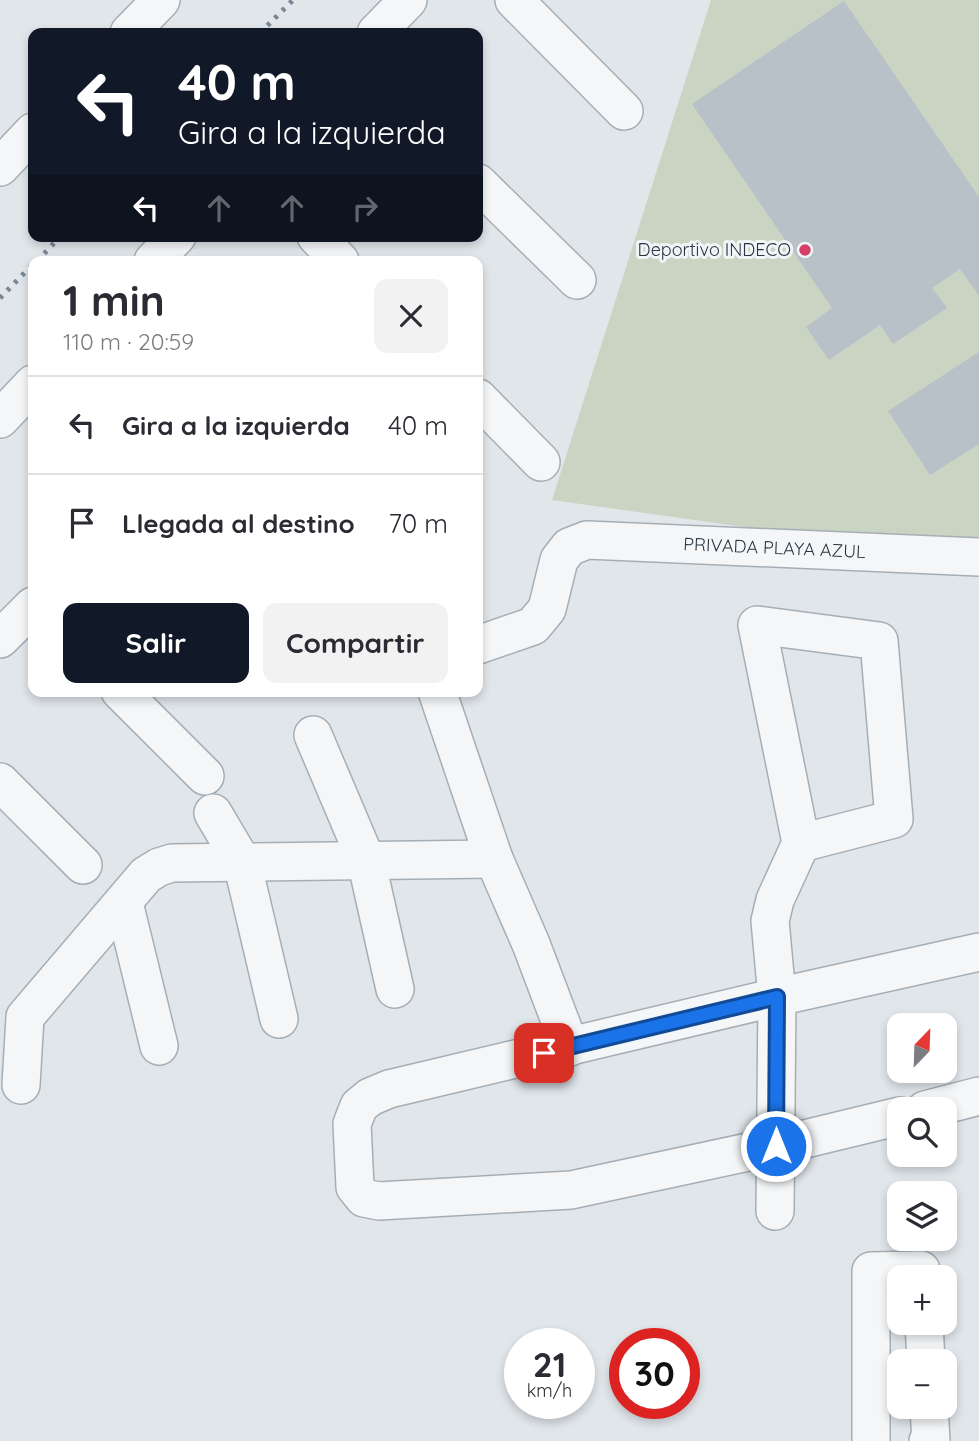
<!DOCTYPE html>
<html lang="es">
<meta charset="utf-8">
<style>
:root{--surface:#fff;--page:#f2f2f3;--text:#2b2b33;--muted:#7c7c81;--line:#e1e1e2;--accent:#111827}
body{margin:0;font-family:Quicksand,sans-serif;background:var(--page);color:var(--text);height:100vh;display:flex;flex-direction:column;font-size:26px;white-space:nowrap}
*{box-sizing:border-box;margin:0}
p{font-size:23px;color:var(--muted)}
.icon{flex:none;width:38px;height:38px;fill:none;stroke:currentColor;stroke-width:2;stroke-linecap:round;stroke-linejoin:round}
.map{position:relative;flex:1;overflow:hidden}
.details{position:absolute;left:28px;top:256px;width:455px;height:441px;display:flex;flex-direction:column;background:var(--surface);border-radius:14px;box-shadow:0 4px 10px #0003}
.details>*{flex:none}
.guide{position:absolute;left:28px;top:28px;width:455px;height:214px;border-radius:14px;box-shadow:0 4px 10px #0003;background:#111827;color:#fff;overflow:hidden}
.needle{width:46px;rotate:23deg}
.fabs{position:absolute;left:887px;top:1013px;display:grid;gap:14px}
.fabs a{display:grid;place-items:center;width:70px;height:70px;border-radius:14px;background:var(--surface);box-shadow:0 4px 10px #0003;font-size:35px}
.speed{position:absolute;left:504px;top:1328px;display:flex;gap:14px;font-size:35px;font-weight:700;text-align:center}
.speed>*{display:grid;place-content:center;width:91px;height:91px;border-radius:50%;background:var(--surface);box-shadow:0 4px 10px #0003;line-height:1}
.speed small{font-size:18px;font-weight:400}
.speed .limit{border:10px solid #d22;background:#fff;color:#111}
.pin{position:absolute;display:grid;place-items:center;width:60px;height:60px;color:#fff;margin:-30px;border-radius:14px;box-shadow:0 4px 10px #0006}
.me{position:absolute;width:77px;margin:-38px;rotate:0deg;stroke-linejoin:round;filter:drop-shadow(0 0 5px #0008)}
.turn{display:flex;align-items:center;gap:24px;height:147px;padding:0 35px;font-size:32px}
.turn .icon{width:91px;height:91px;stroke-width:2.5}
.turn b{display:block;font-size:49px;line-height:60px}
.lanes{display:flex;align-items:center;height:66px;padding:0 35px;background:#0003;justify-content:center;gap:35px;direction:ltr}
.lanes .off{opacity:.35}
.round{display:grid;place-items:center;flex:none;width:74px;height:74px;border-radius:14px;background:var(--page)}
.overview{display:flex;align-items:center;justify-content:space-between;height:119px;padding:0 35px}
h1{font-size:42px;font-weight:800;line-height:52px}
.action{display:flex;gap:14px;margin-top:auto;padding:14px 35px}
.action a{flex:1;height:80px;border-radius:14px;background:var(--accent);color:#fff;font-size:28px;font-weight:800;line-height:80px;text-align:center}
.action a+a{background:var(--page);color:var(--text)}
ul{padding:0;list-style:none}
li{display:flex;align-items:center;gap:21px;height:98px;padding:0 35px;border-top:2px solid var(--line)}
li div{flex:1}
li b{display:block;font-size:26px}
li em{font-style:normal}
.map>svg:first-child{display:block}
.green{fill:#c9d5c2}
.building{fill:#b8c0c8}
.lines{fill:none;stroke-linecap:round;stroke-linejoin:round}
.minor-casing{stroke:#a6aeb5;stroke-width:40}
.minor{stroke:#f4f6f8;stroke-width:37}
.rail{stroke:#798795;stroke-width:5;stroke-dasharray:3.5 7;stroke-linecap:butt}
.route-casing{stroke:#114b97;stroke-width:18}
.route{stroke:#1a73e8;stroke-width:12}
.poi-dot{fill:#d63f6a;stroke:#f1f5f8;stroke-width:2.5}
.labels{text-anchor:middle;stroke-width:6;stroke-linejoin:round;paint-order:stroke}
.poi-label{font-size:18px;fill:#283643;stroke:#f1f5f8;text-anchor:end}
.street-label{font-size:18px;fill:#283643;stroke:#f1f5f8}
</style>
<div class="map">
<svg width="979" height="1441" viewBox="0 0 979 1441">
<rect width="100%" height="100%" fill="#e1e6eb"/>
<path class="green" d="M711 0H979V546L929 553 552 500Z"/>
<g class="building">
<path d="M844 1 979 197V296L960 269 932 288 947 308 893 344 880 325 829 360 806 327 832 308 692 104Z"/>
<path d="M979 352V444L930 475 888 411Z"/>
</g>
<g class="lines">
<defs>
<g id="minor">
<path d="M514 0 624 111"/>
<path d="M129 33 161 0"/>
<path d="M376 33 408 0"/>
<path d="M0 167 33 132"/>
<path d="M478 183 577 280"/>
<path d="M316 236 340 261"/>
<path d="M153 261 177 236"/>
<path d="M478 398 541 462"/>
<path d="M0 419 33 384"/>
<path d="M0 639 33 606"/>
<path id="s1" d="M478 645 533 626 547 609 559 560 569 547 587 540 979 557"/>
<path d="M120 691 205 776"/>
<path d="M437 691 494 859 531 944 570 1047"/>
<path d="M313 735 366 860 395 989"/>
<path d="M0 782 83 865"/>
<path d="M213 813 242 862 279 1019"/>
<path d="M124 903 159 1046"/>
<path d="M21 1085 25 1017 146 875 159 867 172 863 494 859"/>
<path d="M925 1110 979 1096"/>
<path d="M900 1116 776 1146 571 1190 379 1201 364 1198 355 1187 352 1124 359 1106 370 1097 389 1089 777 997 979 952"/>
<path d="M775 1211 777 997 770 921 775 900 801 843 757 625 879 641 894 819 801 843"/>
<path d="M924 1323 926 1362"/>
<path d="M871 1441V1271L921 1270V1278"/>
<path d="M928 1441H931L929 1407"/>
</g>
</defs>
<use href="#minor" class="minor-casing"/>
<use href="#minor" class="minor"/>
<g class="rail">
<path d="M260 33 293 0"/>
<path d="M37 261 61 236"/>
<path d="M0 298 33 264"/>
</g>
</g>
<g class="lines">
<defs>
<path id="route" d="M544 1053 777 997 776 1146"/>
</defs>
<use href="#route" class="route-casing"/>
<use href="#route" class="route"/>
</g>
<circle class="poi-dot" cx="805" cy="250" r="7"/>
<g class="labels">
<g class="poi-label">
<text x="791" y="256">Deportivo INDECO</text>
</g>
<g class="street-label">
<text dy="6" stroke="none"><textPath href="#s1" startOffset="354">PRIVADA PLAYA AZUL</textPath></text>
</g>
</g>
</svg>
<div class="fabs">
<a><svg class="needle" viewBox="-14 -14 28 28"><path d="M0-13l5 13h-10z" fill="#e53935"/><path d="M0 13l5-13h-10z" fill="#7c7c81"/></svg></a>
<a><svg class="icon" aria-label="search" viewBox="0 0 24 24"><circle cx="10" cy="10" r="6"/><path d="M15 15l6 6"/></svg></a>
<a><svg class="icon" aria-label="layers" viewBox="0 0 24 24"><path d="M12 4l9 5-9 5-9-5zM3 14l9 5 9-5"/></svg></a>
<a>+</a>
<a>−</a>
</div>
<div class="speed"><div>21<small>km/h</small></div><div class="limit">30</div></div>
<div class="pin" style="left:544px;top:1053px;background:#d93025"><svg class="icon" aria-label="arrive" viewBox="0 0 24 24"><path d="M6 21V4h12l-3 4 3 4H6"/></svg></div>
<svg class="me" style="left:776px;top:1146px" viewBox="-20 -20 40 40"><circle r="17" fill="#1a73e8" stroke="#fff" stroke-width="3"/><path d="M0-11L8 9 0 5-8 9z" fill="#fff"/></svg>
<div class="guide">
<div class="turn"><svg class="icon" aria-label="left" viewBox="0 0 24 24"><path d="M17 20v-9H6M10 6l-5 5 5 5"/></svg><div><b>40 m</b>Gira a la izquierda</div></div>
<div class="lanes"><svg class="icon" aria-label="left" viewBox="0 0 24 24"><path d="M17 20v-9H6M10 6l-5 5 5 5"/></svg><svg class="icon off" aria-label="ahead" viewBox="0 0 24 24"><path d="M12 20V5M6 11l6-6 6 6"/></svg><svg class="icon off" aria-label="ahead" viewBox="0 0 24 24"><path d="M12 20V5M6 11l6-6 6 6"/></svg><svg class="icon off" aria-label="right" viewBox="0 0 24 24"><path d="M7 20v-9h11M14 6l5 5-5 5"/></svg></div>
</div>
<section class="details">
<div class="overview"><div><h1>1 min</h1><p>110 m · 20:59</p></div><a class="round"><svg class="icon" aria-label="close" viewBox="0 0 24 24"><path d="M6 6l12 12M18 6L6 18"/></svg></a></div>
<ul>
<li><svg class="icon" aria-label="left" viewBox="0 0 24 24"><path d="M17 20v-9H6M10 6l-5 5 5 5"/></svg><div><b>Gira a la izquierda</b></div><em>40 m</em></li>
<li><svg class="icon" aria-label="arrive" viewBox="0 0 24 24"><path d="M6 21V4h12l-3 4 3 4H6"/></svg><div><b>Llegada al destino</b></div><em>70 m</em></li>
</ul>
<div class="action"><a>Salir</a><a>Compartir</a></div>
</section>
</div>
